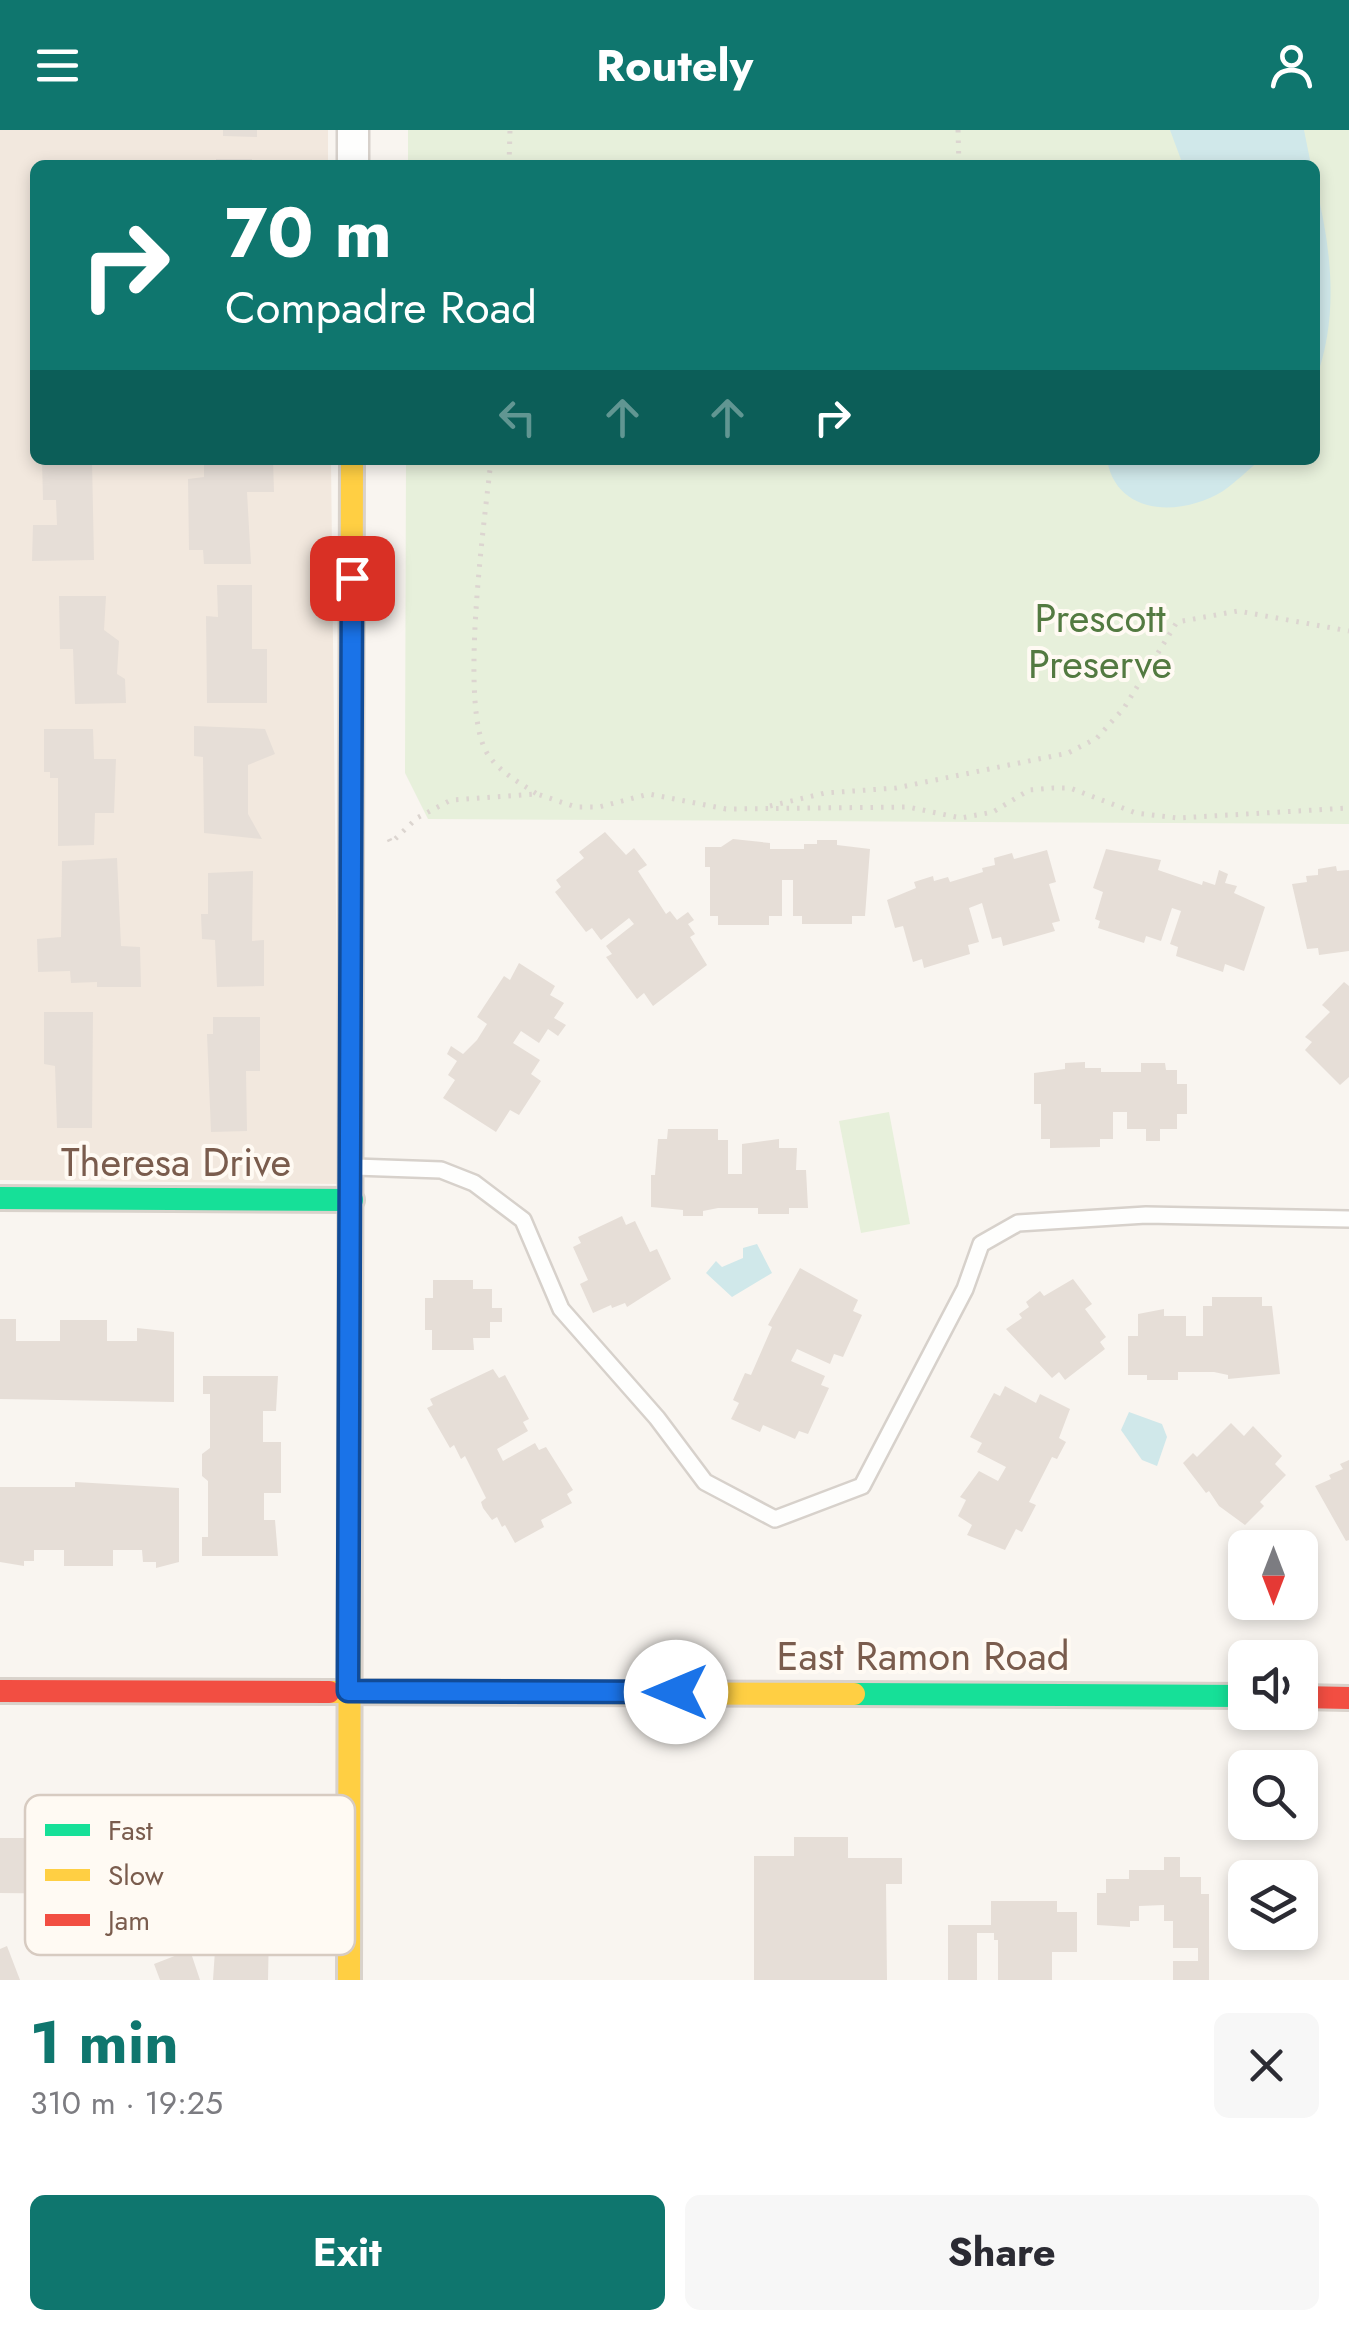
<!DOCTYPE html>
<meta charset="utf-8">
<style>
:root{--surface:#fff;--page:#f7f7f7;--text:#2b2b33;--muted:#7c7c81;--accent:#0f766e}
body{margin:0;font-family:Jost,sans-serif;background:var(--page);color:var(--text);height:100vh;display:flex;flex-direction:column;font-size:38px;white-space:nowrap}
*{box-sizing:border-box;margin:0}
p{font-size:32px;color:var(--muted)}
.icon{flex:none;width:55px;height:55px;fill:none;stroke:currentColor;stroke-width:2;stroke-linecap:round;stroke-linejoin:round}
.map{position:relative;height:1850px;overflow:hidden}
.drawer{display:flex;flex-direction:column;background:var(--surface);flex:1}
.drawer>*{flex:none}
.banner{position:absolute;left:30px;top:30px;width:1290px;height:305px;border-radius:15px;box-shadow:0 5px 15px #0003;background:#0f766e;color:#fff;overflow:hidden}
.needle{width:65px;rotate:180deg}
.tools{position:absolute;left:1228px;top:1400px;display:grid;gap:20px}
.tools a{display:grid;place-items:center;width:90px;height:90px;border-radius:15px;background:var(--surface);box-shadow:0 5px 15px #0003;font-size:50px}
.pin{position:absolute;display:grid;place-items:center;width:85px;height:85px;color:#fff;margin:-42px;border-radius:20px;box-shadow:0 5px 15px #0006}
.me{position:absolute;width:110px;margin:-55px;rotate:270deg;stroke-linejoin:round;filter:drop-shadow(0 0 8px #0008)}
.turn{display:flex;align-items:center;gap:35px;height:210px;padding:0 30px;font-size:45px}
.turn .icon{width:130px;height:130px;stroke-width:2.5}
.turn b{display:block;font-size:70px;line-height:85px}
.lanes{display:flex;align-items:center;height:95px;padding:0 30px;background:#0003;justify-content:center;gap:50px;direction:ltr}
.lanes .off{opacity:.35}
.round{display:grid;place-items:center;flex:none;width:105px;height:105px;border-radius:15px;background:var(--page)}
.summary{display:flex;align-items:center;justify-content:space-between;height:170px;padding:0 30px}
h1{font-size:60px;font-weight:700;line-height:75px;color:var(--accent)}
.button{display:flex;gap:20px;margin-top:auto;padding:20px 30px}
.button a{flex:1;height:115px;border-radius:15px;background:var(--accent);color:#fff;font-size:40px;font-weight:700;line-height:115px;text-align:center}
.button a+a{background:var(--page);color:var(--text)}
header{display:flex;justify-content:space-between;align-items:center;height:130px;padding:0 30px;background:var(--accent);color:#fff;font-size:45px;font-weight:700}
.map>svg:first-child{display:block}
.residential{fill:#f2e8de}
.green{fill:#e7f0db}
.water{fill:#d0e8ea}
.building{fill:#e6ded7}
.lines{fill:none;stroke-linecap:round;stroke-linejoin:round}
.lane-casing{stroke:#d7d1cb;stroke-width:20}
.street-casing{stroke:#d7d1cb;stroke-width:35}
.fast-casing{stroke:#d9d2cb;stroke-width:28}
.slow-casing{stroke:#d9d2cb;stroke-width:28}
.jam-casing{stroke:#d9d2cb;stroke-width:28}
.path{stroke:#dcd5d0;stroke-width:5;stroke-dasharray:2.5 8;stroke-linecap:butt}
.lane{stroke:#fefefd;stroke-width:15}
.street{stroke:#fefefd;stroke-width:30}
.fast{stroke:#16e098;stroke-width:22}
.slow{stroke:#ffcf43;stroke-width:22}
.jam{stroke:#f24e42;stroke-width:22}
.route-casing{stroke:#114b97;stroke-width:25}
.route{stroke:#1a73e8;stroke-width:18}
.labels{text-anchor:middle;stroke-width:8;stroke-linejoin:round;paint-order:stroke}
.park-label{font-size:40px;fill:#537a41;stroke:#fffaf3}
.street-label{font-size:40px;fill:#7a5c4d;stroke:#fffaf3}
.key{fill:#fffaf3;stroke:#d7cbc1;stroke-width:2.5}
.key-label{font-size:28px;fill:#7a5c4d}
</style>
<header><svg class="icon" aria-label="menu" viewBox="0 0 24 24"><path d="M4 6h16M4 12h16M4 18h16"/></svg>Routely<svg class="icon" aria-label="person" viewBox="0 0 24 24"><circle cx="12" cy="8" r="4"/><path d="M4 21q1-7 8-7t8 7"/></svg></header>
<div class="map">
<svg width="1349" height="1850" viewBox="0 0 1349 1850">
<rect width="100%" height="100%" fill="#f9f5f0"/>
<path class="residential" d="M0 0H328V35H35V330H331L339 1054 0 1050Z"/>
<g class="green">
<path d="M408 0H1349V694L428 689 405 643 406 330H1315V35H408Z"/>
<path d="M889 982 910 1094 861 1103 839 991Z"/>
</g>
<g class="water">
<path d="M1170 0H1304L1311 35H1183Z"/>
<path d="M1315 52C1331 117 1340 186 1315 251Z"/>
<path d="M1107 330H1260C1248 340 1236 352 1223 361 1181 387 1117 386 1107 330Z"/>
<path d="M757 1114 772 1143 732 1167 706 1143 716 1131 722 1137 743 1128V1118Z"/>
<path d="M1129 1282 1162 1294 1167 1307 1157 1336 1142 1330 1121 1300Z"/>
</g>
<g class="building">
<path d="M223 0H257V7L223 6Z"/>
<rect x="216" y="29" width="36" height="6"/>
<path d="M42 330H92L94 430 32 431 33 395H57L56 370H43Z"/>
<path d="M241 330H273L274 362H247L251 434H204L203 420H189L188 349 204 347V334L241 335Z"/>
<path d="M217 455H252V519H267V573H207L206 486 218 487Z"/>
<path d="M59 466H106L104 500 119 511 117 544 125 549 126 573 75 574 73 519H60Z"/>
<path d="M194 596 265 599 275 624 248 635V684L262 709 204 703 203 627 194 626Z"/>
<path d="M44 599H93L94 629H116L114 683H95L94 715 58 716V648H50V642H44Z"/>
<path d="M605 702 626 725 634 718 647 735 638 741 666 784 670 781 677 790 688 782 694 790 688 794 695 804 690 807 707 835 653 876 644 863 637 869 606 827 612 824 606 816 634 794 629 788 601 810 592 798 586 802 555 762 561 757 556 750 584 728 579 722Z"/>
<path d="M733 709 770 713V719H804V714H817V710H837V715L870 719 865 786H852V794H802V786H793V750H782V786H769V795H718V786H710V737H705V717H721Z"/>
<path d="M1106 719 1161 730 1158 740 1202 755 1203 751 1215 755 1219 740 1228 744 1225 753 1237 756 1234 763 1265 777 1244 841 1225 834 1223 842 1176 826 1178 817 1170 814 1181 781 1172 778 1161 811 1146 806 1144 813 1098 798 1100 791 1095 789 1103 762 1093 758Z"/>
<path d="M1047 720 1056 752 1049 754 1060 791 1052 793 1055 801 1003 816 1001 807 992 809 982 773 969 778 979 812 968 815 970 824 924 838 922 829 913 832 903 796 895 798 887 770 916 758 914 752 933 746 934 751 948 747 950 752 983 742 982 738 995 735 994 728 1012 723 1014 729Z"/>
<path d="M117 728 121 816 140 817 141 857H97V852L71 853 70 841 38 842 37 809 61 807 62 731Z"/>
<path d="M1336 736 1337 741 1349 740V821L1319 825 1318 818 1307 819 1292 754 1307 752 1306 746 1318 745V739Z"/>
<path d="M253 741 252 811 264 810V856L217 857 215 810 202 809 201 784H208V743Z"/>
<path d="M519 833 555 856 550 865 564 873 554 888 566 895 558 906 548 899 539 913 521 901 513 913 540 930 531 944 541 951 519 985 510 980 496 1002 443 968 455 950 448 945 457 931 447 924 451 916 463 924 477 910 487 894 477 887 504 846 510 850Z"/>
<path d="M1344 852 1349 856V947L1340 955 1305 920 1312 912 1305 907 1330 882 1322 875Z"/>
<path d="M44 882H93L92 998H57L55 936 44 934Z"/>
<path d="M213 887H260V941H246L247 1001 211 1002 207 904H213Z"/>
<path d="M1085 932V938H1101V942H1141V933H1165L1166 940H1177V954H1187V984H1177V999H1160V1011H1146V999H1127V982H1113V1009H1100V1017L1050 1018V1009H1041V974H1034V943L1065 939V933Z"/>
<path d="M668 999H718V1010H728V1044H742V1014L779 1009V1018H797L796 1040H806L808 1078H789V1084H758V1078H718L703 1081V1086H683V1080L651 1077V1045H655L658 1009H667Z"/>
<path d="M622 1086 626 1095 635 1091 650 1122 657 1119 671 1149 627 1177 625 1173 612 1178 611 1175 593 1183 580 1154 588 1150 573 1117 581 1113 578 1107Z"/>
<path d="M800 1138 858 1170 853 1181 862 1185 843 1227 834 1224 830 1234 797 1219 791 1231 825 1246 821 1255 829 1258 808 1304 799 1301 795 1309 763 1295 760 1302 731 1289 739 1273 733 1270 745 1243 751 1245 772 1197 768 1195Z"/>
<path d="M1073 1149 1092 1174 1085 1179 1106 1207 1100 1212 1105 1219 1065 1250 1059 1242 1052 1248 1006 1199 1022 1188 1019 1184 1029 1177 1026 1172 1040 1161 1044 1166Z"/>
<path d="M433 1150H473V1159H492V1178H502V1192H490V1208H473L474 1220H432V1200H425V1168H433Z"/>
<path d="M1212 1167H1262V1176H1272L1280 1244 1228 1249V1245L1214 1242H1178V1250H1147V1245H1128V1206H1138V1184L1164 1179V1186H1186V1206H1203V1176H1212Z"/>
<path d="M0 1189H16V1211H60V1190H107V1211H137V1198L174 1202V1272L0 1269Z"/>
<path d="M493 1239 499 1248 505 1245 529 1289 523 1292 528 1301 497 1319 503 1331 535 1313 539 1320 546 1317 573 1360 567 1364 572 1373 541 1390 544 1397 515 1413 505 1395 502 1397 497 1387 492 1390 483 1378 481 1372 486 1368 465 1326 461 1329 454 1315 450 1318 427 1278 433 1275 430 1269Z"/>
<path d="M203 1246H278L276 1281H263V1312H281V1363H264V1390H275L278 1426H202V1407H208V1351L202 1346V1324L210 1318V1264H203Z"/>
<path d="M1005 1256 1036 1273 1040 1264 1070 1279 1059 1308 1066 1312 1057 1329 1052 1327 1029 1372 1036 1375 1022 1402 1016 1399 1005 1420 967 1405 972 1395 958 1386 966 1370 960 1367 979 1341 998 1351 1006 1337 977 1322 982 1313 970 1307 994 1263 1000 1266Z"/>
<path d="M1231 1293 1244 1306 1253 1296 1282 1326 1275 1334 1286 1345 1260 1372 1264 1376 1245 1395 1219 1376 1209 1361 1206 1363 1183 1333 1193 1323 1197 1327Z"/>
<path d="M1349 1330V1410L1346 1411 1315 1356 1331 1349 1329 1345 1343 1339 1340 1334Z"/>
<path d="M75 1352 179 1358V1432L156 1438V1432H143L142 1420H113V1436H64V1420H34V1431H24V1436L0 1432V1357H75Z"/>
<path d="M232 1703H279V1749L270 1750 268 1850H213L218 1776 194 1760 185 1744 178 1745V1765L0 1763V1708H232Z"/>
<path d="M794 1707H848V1728H902V1754H886L887 1850H754V1726H794Z"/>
<path d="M1164 1727H1180V1747H1201V1764H1209V1850H1173V1831H1198V1818H1173V1791H1164V1775L1139 1776V1791H1130V1797L1097 1795V1763H1106V1749H1129V1740H1164Z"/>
<path d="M991 1771H1057V1782H1077V1822H1052V1850H998V1810H994V1803H977V1850H948V1795H991Z"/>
<path d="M7 1816 20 1850H0V1819Z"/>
<path d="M190 1820 200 1850H160L154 1834Z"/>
</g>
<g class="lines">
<defs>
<path id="lane" d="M355 1037 441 1040 474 1053 523 1090 561 1179 657 1288 705 1352 775 1389 862 1356 965 1159 981 1114 1018 1093 1146 1085 1349 1089"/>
<path id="street" d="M353 35V0"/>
<g id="fast">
<path d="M0 1068 352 1070"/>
<path d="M350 1323 351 751"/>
<path d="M854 1564 1245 1566"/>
</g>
<g id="slow">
<path d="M351 751 352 330"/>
<path d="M329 1562 854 1564"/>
<path d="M349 1850 350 1323"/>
</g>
<g id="jam">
<path d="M0 1561 329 1562"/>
<path d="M1300 1567 1349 1568"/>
</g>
</defs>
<use href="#lane" class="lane-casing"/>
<use href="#street" class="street-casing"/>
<use href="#fast" class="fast-casing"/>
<use href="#slow" class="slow-casing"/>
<use href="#jam" class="jam-casing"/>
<g class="path">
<path d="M958 0 959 35"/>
<path d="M509 35 510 0"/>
<path d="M491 330C485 388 457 584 489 626 501 643 520 653 537 664"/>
<path d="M770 676 825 663 896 658 1068 623 1097 608 1124 578 1177 492 1238 481 1349 501"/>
<path d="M389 709 391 713 417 688 451 670 537 664 576 677H599L649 664 726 679 908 677 961 688 993 682 1029 660 1053 658H1070L1136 683 1178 688 1349 678"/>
</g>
<use href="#lane" class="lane"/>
<use href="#street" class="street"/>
<use href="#fast" class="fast"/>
<use href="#slow" class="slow"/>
<use href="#jam" class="jam"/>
</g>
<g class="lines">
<defs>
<path id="route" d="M352 448 348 1561 676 1562"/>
</defs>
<use href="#route" class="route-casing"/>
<use href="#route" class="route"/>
</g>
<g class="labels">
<g class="park-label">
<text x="1100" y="502">Prescott<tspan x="1100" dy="46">Preserve</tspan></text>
</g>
<g class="street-label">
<text x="176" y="1046">Theresa Drive</text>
<text x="923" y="1540">East Ramon Road</text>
</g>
</g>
<rect x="25" y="1665" width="330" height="160" rx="15" class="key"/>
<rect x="45" y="1694" width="45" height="12" fill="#16e098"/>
<rect x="45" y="1739" width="45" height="12" fill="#ffcf43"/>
<rect x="45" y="1784" width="45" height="12" fill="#f24e42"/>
<g class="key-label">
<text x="108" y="1710">Fast</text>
<text x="108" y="1755">Slow</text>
<text x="108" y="1800">Jam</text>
</g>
</svg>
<div class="tools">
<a><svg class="needle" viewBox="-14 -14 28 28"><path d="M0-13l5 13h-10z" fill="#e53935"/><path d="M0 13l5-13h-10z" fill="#7c7c81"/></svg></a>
<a><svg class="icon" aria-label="sound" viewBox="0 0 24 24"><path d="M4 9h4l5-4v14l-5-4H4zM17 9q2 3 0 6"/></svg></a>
<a><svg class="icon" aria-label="search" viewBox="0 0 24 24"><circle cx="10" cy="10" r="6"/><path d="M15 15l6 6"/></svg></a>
<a><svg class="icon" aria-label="layers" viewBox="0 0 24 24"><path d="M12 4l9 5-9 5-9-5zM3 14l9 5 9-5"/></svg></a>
</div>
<div class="pin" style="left:352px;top:448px;background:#d93025"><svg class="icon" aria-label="arrive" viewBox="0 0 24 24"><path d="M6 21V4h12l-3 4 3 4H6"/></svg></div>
<svg class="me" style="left:676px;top:1562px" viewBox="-20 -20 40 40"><circle r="19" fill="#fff"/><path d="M0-13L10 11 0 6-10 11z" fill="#1a73e8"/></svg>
<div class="banner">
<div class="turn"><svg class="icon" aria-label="right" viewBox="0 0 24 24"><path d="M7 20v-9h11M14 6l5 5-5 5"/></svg><div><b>70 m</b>Compadre Road</div></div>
<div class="lanes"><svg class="icon off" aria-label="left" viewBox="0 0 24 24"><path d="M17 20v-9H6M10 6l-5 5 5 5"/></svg><svg class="icon off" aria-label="ahead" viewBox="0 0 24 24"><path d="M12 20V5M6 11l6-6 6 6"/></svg><svg class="icon off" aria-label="ahead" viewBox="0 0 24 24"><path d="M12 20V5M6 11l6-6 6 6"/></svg><svg class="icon" aria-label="right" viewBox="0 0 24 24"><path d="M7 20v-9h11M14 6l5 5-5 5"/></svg></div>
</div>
</div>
<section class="drawer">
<div class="summary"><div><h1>1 min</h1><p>310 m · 19:25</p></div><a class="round"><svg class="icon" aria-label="close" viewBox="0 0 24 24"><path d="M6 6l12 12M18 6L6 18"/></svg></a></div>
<div class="button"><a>Exit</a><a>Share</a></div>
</section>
